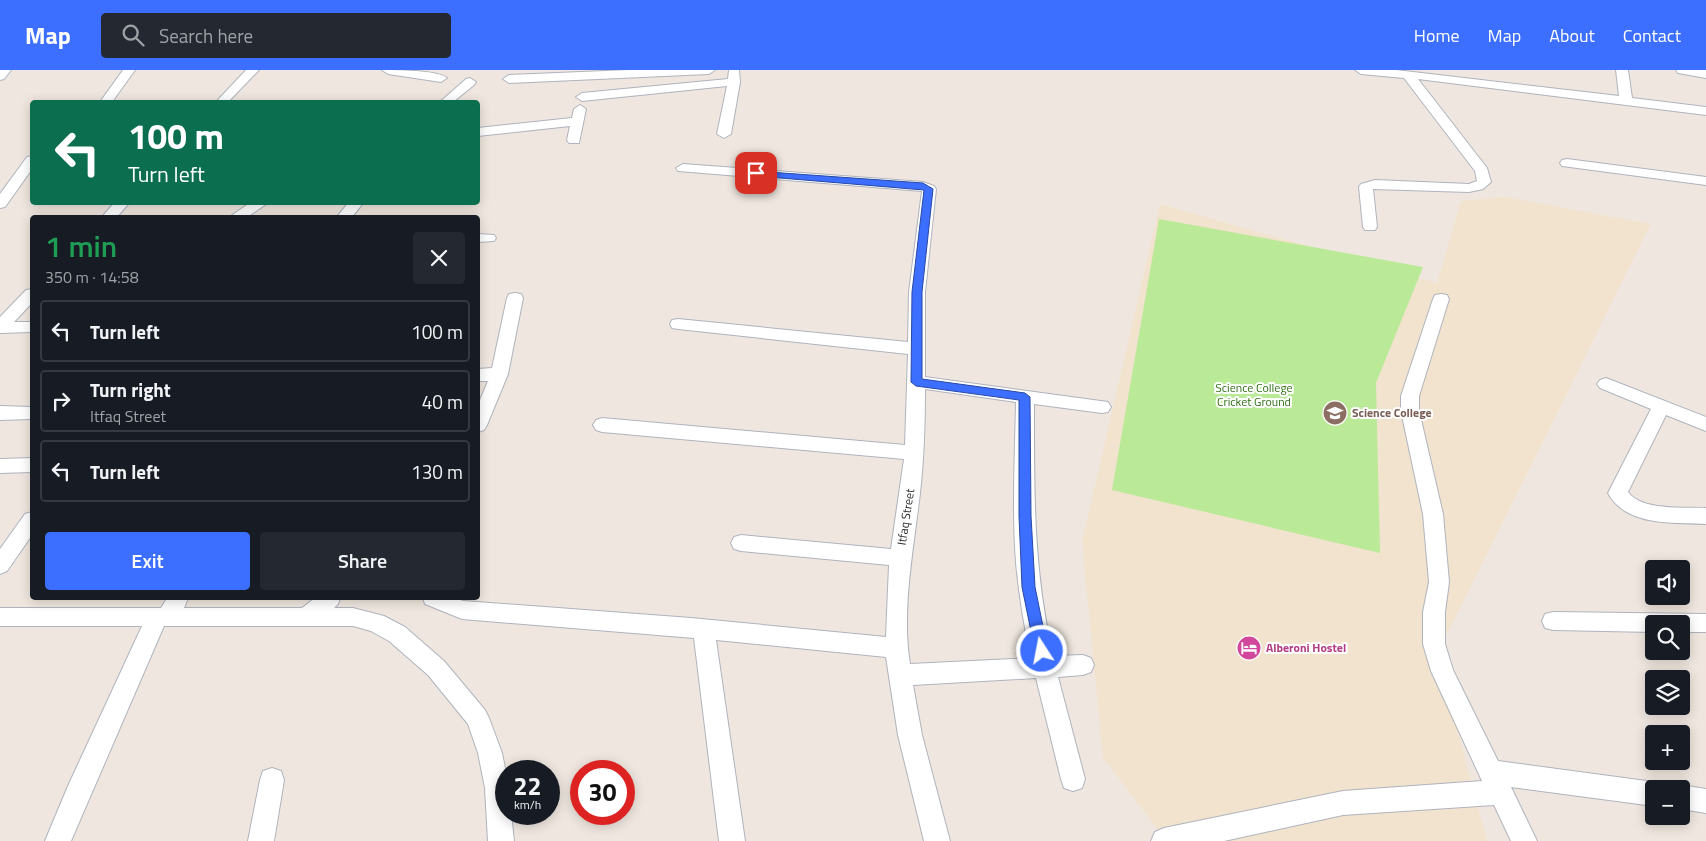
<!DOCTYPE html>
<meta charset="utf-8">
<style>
:root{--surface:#171b24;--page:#242831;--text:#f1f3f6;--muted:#9ea1a6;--line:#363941;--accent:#3c6fff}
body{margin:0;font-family:"Titillium Web",sans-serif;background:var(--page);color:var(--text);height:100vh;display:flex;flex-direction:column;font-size:19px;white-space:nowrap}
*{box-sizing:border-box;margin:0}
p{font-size:16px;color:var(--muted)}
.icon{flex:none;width:28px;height:28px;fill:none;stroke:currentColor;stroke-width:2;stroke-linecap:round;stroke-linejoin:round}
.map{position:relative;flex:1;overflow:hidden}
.sheet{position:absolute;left:30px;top:145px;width:450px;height:385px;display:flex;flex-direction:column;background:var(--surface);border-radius:5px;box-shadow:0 2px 12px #0003}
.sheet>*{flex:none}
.top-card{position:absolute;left:30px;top:30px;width:450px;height:105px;border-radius:5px;box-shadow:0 2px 12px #0003;background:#0b6e4f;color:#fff;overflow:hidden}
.tools{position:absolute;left:1645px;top:490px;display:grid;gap:10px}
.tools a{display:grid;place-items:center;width:45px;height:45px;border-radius:5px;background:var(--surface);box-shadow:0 2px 12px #0003;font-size:25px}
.speed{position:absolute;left:495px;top:690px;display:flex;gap:10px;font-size:25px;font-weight:700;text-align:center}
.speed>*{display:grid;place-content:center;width:65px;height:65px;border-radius:50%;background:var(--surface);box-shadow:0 2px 12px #0003;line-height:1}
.speed small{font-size:12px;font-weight:400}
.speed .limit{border:8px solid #d22;background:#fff;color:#111}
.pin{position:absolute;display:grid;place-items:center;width:42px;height:42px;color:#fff;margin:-21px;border-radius:10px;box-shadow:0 2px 8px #0006}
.me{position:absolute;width:55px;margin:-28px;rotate:349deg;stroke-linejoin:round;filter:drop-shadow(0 0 4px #0008)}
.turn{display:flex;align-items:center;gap:18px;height:105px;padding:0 15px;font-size:22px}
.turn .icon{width:65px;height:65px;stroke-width:2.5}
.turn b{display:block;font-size:35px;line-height:42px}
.round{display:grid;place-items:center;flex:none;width:52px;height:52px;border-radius:5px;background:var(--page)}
.head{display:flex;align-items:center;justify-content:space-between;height:85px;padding:0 15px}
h1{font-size:30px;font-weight:600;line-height:38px;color:#1e9e55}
.primary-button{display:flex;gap:10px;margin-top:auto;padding:10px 15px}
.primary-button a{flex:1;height:58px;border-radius:5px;background:var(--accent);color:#fff;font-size:20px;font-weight:600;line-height:58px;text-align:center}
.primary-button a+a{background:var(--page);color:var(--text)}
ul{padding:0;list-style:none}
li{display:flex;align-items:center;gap:15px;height:62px;margin:0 10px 8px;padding:0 5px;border:2px solid var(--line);border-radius:5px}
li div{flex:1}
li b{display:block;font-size:19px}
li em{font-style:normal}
header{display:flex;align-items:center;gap:30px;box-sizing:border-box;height:70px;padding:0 25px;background:var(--accent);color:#fff}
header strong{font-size:24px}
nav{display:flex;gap:28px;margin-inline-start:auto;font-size:18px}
.search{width:350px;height:45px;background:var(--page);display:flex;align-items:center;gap:12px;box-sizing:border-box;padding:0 18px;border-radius:5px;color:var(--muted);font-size:19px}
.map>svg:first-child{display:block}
.education{fill:#f1e3cd}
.green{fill:#bae998}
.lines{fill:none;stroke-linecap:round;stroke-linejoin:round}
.street-casing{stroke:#afb3bd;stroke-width:2}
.street{fill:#fff;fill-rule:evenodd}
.route{fill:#3c6fff;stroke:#2748a6}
.labels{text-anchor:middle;stroke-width:4;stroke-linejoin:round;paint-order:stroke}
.park-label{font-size:12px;fill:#307116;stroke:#fff}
.education-label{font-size:12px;font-weight:bold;fill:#785e54;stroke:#fff;text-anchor:start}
.street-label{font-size:12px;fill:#2d2d2d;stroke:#fff}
.hotel-label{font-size:12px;font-weight:bold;fill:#b23c85;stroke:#fff;text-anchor:start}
</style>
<header>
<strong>Map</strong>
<div class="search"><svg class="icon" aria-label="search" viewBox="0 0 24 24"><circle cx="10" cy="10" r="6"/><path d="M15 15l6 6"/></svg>Search here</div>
<nav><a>Home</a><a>Map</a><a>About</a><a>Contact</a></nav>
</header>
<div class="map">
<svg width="1706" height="771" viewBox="0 0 1706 771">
<rect width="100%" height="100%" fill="#efe7df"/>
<path class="education" d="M1505 127 1651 154 1437 584 1487 771H1167L1103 688 1082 472 1160 134 1437 213 1461 131Z"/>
<path class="green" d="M1159 149 1423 197 1376 313 1380 483 1112 420Z"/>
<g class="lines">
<defs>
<g id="street">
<path d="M0 0H11L4 9 0 10Z"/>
<path d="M123 0H135L112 32H100Z"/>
<path d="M246 0H259L228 32H216Z"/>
<path d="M382 0C397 0 437 0 447 8L441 12 388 4Z"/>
<path d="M629 0H715L709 4 509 13 503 9 509 5Z"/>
<path d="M729 0H739L740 12 731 64 724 68 717 64 727 16 582 31 576 27 582 23 728 9Z"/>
<path d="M1355 0H1396L1619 26 1616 0H1628L1632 28 1706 37V45L1418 9 1487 98 1491 112 1483 119 1469 122 1373 119 1377 157 1375 160H1365L1363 157 1359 117 1361 114 1375 110 1469 114 1477 111 1475 101 1404 8 1361 4Z"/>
<path d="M1676 0H1706V8L1678 3Z"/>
<path d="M470 8 476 12 474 15 453 32H440L466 9Z"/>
<path d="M580 35 586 39 579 73H569L567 70 570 56 478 66V58L572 48 574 39Z"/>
<path d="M32 86V99L5 137 0 138V124L27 87Z"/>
<path d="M1567 89 1706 107V115L1562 96 1560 93 1562 90Z"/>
<path d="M683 94 923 112 934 116 936 119 925 222V307L1108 332 1111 337 1108 342 1102 343 1034 334C1034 423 1033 499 1053 586L1083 585 1091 588 1094 595 1091 602 1083 605 1058 607 1085 709 1082 718 1073 721 1064 718 1061 709 1036 608 913 615 922 665 950 771H924L898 665 886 587 716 570 745 771H719L694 568 462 549 425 534 423 528H455L463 531 691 548 886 567 889 495 741 481 734 479 731 473 734 467 741 465 891 479 904 389 602 362 596 360 593 355 596 350 602 348 905 375 908 284 678 259 672 258 670 254 672 250 678 249 908 272 909 222 922 121 678 101 676 98ZM925 319 1016 332C1015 385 1012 439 1016 493 1019 525 1024 556 1031 588L910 594C901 540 914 477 920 423 924 388 925 354 925 319Z"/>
<path d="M115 132H130L116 148H101Z"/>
<path d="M251 132H269L246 148H228Z"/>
<path d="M349 132H364L351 148H336Z"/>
<path d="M478 164 494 165 496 168 494 171 478 172Z"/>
<path d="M32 219V233L14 252H32V262L0 263V247L26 220Z"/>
<path d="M515 223 521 224 523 228 508 304 487 355 484 360 478 362V335L488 311H478V299L492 298 507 228 509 224Z"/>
<path d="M1441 224 1447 225 1449 229 1419 326V341L1443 444 1449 512 1445 542V574L1453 600 1498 691 1654 712 1663 715 1664 719H1654V736L1511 717 1537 771H1511L1494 735 1343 745 1224 771H1151L1155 762 1164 758 1343 721 1482 711 1431 601 1423 574V542L1429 512 1423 444 1401 341V326L1433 229 1435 225Z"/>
<path d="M1606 308 1706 347V361L1666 345 1628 422C1642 441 1684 437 1706 438V454C1673 452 1626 457 1608 423L1651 339 1600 318 1597 314 1600 310Z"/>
<path d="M0 336 32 337V349L0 350Z"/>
<path d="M32 388V402L0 403V389Z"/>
<path d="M32 442V465L7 501 0 504V479L25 444Z"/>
<path d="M167 528H188L184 538H302L315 528H340L338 534 334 538H353L384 546 405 557 444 591 485 640 489 648 502 683 506 703V744H511L514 771H488L485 718 478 683 468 654 428 605 389 571 371 561 353 556H164L71 771H45L68 716 142 556H0V538H161Z"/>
<path d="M1553 542 1706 544V562H1681V554H1654V562L1553 560 1545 558 1542 551 1545 544Z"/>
<path d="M272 698 281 701 284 710 274 771H248L260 710 263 701Z"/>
<path d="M1681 715 1706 719V743L1681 739V719H1672Z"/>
</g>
</defs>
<use href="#street" class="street-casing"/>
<use href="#street" class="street"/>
</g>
<path class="route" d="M754 101 923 113 933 119 922 222V309L1025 323 1030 327 1031 446 1035 517 1048 581 1046 585 1042 587 1037 585 1035 581 1022 517 1019 446V330L916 316 911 312 912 222 924 120 756 106 754 105Z"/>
<defs>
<symbol id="university-disc" viewBox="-11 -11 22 22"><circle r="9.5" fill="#8d6e63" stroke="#fff"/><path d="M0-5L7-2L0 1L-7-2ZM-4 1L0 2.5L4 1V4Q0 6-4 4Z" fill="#fff"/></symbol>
<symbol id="hotel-disc" viewBox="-11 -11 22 22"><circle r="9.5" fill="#d1479c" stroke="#fff"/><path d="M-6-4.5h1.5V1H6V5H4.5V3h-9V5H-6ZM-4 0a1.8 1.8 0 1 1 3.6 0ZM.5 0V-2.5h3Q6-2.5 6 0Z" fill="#fff"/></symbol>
</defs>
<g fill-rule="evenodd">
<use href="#university-disc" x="1321" y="329" width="28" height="28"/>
<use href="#hotel-disc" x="1235" y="564" width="28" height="28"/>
</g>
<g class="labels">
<g class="park-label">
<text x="1254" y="322">Science College<tspan x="1254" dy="14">Cricket Ground</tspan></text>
</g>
<g class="education-label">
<text x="1352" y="347">Science College</text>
</g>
<g class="street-label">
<text transform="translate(906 447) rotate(-81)" y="4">Itfaq Street</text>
</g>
<g class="hotel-label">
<text x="1266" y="582">Alberoni Hostel</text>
</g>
</g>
</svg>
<div class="tools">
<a><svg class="icon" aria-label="sound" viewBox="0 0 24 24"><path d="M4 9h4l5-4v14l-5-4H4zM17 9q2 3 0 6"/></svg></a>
<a><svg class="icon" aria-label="search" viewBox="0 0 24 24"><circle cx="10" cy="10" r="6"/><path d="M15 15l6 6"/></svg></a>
<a><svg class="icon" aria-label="layers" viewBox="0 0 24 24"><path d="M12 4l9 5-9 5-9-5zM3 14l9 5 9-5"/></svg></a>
<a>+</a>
<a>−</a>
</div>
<div class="speed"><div>22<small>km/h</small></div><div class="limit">30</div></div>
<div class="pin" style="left:756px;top:103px;background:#d93025"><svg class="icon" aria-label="arrive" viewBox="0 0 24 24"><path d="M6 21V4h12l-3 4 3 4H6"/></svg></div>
<svg class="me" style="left:1042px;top:581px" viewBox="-20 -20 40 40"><circle r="17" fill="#3c6fff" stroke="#fff" stroke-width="3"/><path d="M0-11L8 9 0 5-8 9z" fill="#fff"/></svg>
<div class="top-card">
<div class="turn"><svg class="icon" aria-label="left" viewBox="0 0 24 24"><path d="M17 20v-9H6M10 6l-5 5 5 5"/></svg><div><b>100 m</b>Turn left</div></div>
</div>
<section class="sheet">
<div class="head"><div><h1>1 min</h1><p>350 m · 14:58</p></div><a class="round"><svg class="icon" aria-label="close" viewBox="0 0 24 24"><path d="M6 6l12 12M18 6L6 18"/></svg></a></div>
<ul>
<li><svg class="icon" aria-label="left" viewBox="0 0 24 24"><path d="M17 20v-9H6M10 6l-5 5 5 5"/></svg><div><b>Turn left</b></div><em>100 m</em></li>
<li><svg class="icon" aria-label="right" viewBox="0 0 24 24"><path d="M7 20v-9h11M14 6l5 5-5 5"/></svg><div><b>Turn right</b><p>Itfaq Street</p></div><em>40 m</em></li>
<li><svg class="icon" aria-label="left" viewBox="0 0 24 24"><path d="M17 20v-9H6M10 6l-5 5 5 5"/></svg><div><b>Turn left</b></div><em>130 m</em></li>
</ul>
<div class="primary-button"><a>Exit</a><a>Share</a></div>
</section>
</div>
